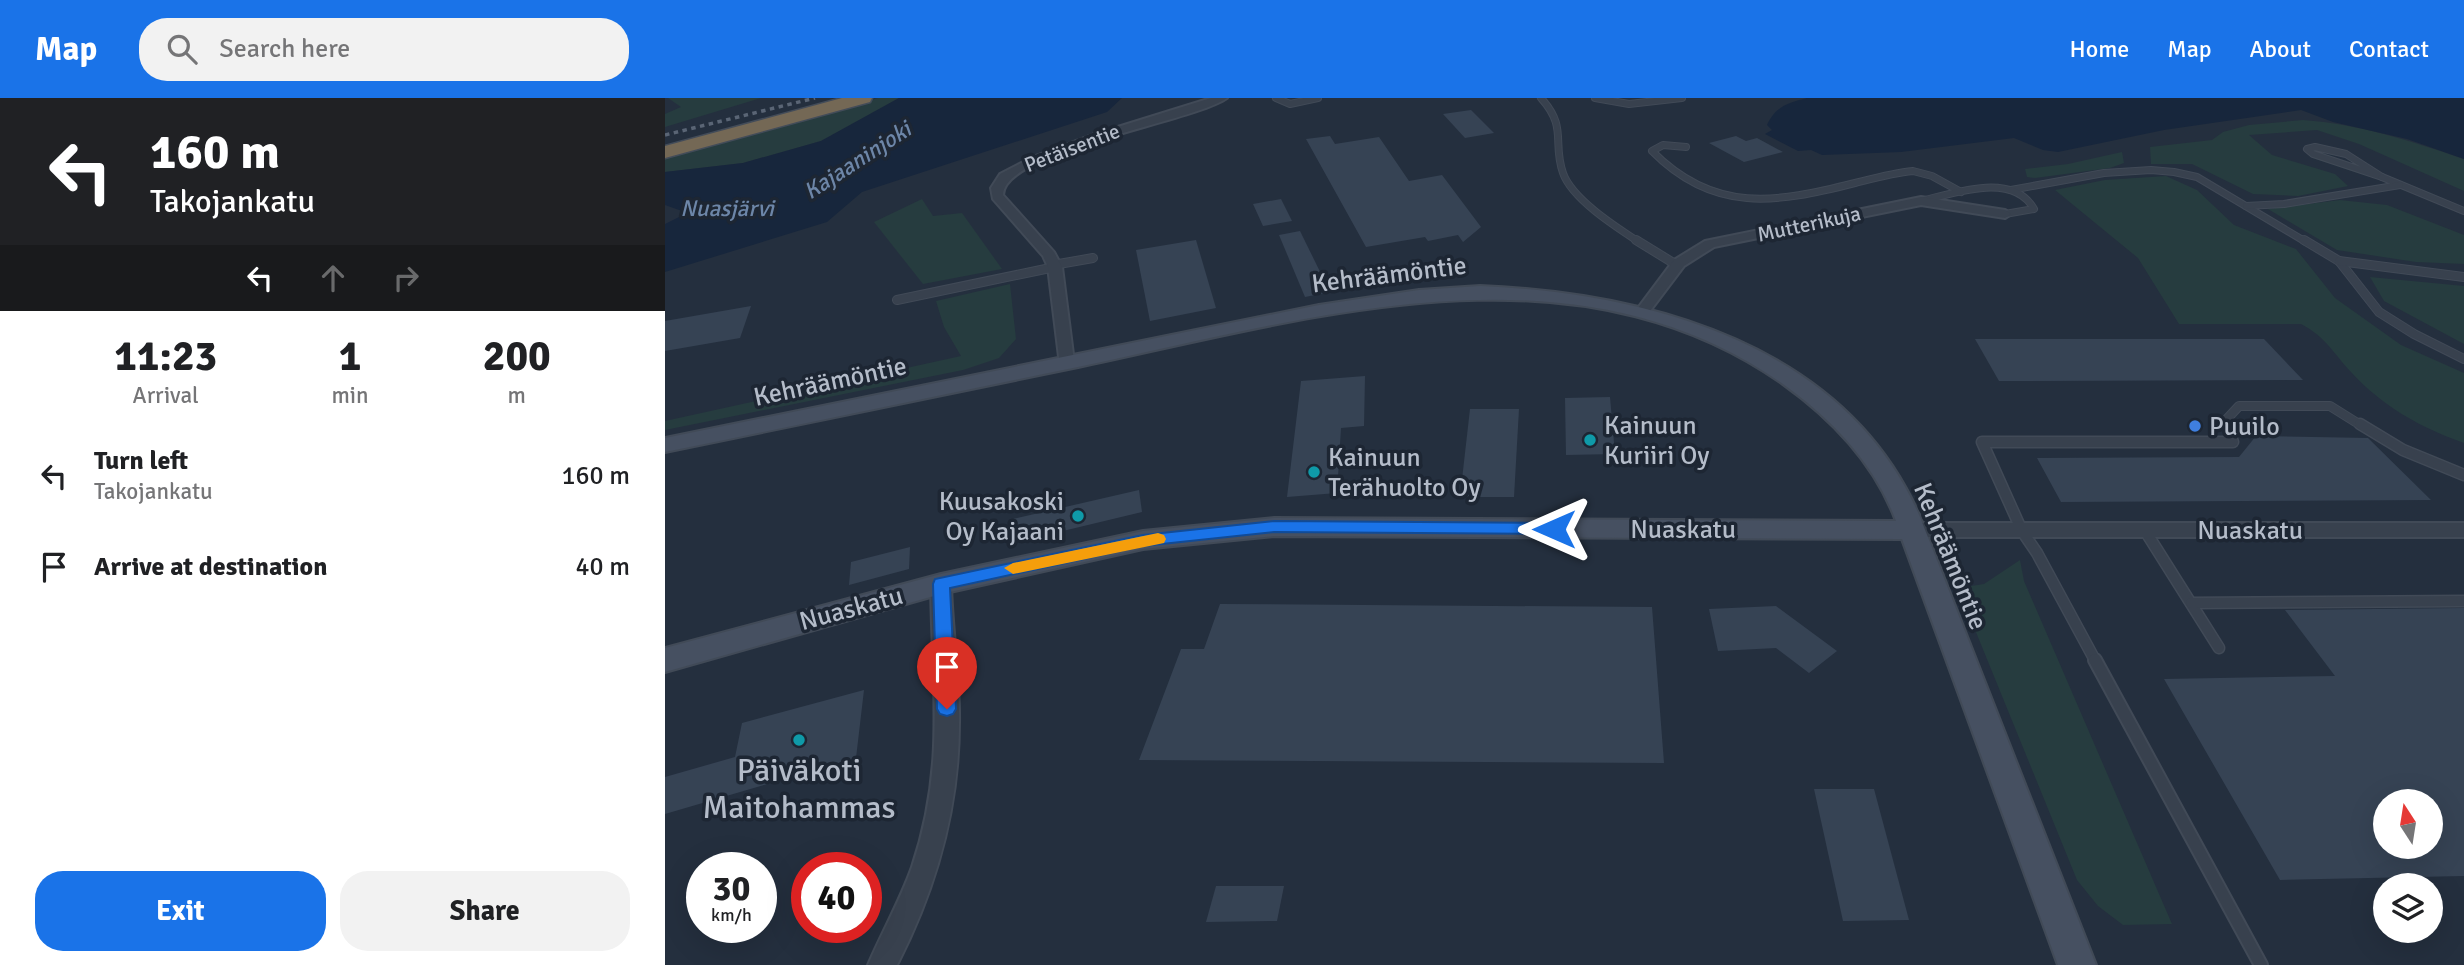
<!DOCTYPE html>
<meta charset="utf-8">
<style>
:root{--surface:#fff;--page:#f2f2f2;--text:#202124;--muted:#757577;--accent:#1a73e8}
body{margin:0;font-family:Signika,sans-serif;background:var(--page);color:var(--text);height:100vh;display:flex;flex-direction:column;font-size:26px;white-space:nowrap}
*{box-sizing:border-box;margin:0}
p{font-size:23px;color:var(--muted)}
.icon{flex:none;width:38px;height:38px;fill:none;stroke:currentColor;stroke-width:2;stroke-linecap:round;stroke-linejoin:round}
.map{position:relative;flex:1;overflow:hidden}
.details{display:flex;flex-direction:column;background:var(--surface);width:665px}
.details>*{flex:none}
.hud{background:#202124;color:#fff;overflow:hidden}
.needle{width:46px;rotate:348deg}
.fabs{position:absolute;left:1708px;top:691px;display:grid;gap:14px}
.fabs a{display:grid;place-items:center;width:70px;height:70px;border-radius:50%;background:var(--surface);box-shadow:0 7px 28px #0002;font-size:35px}
.speed{position:absolute;left:21px;top:754px;display:flex;gap:14px;font-size:35px;font-weight:700;text-align:center}
.speed>*{display:grid;place-content:center;width:91px;height:91px;border-radius:50%;background:var(--surface);box-shadow:0 7px 28px #0002;line-height:1}
.speed small{font-size:18px;font-weight:400}
.speed .limit{border:10px solid #d22;background:#fff;color:#111}
.pin{position:absolute;display:grid;place-items:center;width:60px;height:60px;color:#fff;margin:-72px -30px;border-radius:50% 50% 50% 0;rotate:-45deg;box-shadow:0 0 7px #0007}
.pin .icon{rotate:45deg}
.me{position:absolute;width:77px;margin:-38px;rotate:270deg;stroke-linejoin:round;filter:drop-shadow(0 0 5px #0008)}
.turn{display:flex;align-items:center;gap:24px;height:147px;padding:0 35px;font-size:32px}
.turn .icon{width:91px;height:91px;stroke-width:2.5}
.turn b{display:block;font-size:49px;line-height:60px}
.lanes{display:flex;align-items:center;height:66px;padding:0 35px;background:#0003;justify-content:center;gap:35px;direction:ltr}
.lanes .off{opacity:.35}
.eta{display:flex;justify-content:space-evenly;align-items:center;height:119px;text-align:center}
.eta b{font-size:42px;font-weight:800;line-height:49px}
.button{display:flex;gap:14px;margin-top:auto;padding:14px 35px}
.button a{flex:1;height:80px;border-radius:28px;background:var(--accent);color:#fff;font-size:28px;font-weight:800;line-height:80px;text-align:center}
.button a+a{background:var(--page);color:var(--text)}
ul{padding:0;list-style:none}
li{display:flex;align-items:center;gap:21px;height:91px;padding:0 35px}
li div{flex:1}
li b{display:block;font-size:26px}
li em{font-style:normal}
header{display:flex;align-items:center;gap:42px;box-sizing:border-box;height:98px;padding:0 35px;background:var(--accent);color:#fff}
header strong{font-size:33px}
nav{display:flex;gap:38px;margin-inline-start:auto;font-size:24px}
.search{width:490px;height:63px;background:var(--page);display:flex;align-items:center;gap:18px;box-sizing:border-box;padding:0 24px;border-radius:28px;color:var(--muted);font-size:26px}
main{display:flex;flex:1;min-height:0}
.map>svg:first-child{display:block}
.green{fill:#263c3f}
.water{fill:#17263c}
.building{fill:#364354;fill-rule:evenodd}
.lines{fill:none;stroke-linecap:round;stroke-linejoin:round}
.lane-far3-casing{stroke:#414a57;stroke-width:8}
.lane-far2-casing{stroke:#414a57;stroke-width:10}
.lane-far1-casing{stroke:#414a57;stroke-width:13}
.lane-casing{stroke:#414a57;stroke-width:16}
.street-casing{stroke:#414a57;stroke-width:4}
.secondary-casing{stroke:#414a57;stroke-width:4}
.highway-casing{stroke:#434c59;stroke-width:3}
.lane-far3{stroke:#38414e;stroke-width:6}
.lane-far2{stroke:#38414e;stroke-width:8}
.lane-far1{stroke:#38414e;stroke-width:10}
.lane{stroke:#38414e;stroke-width:12}
.street{fill:#38414e;fill-rule:evenodd}
.secondary{fill:#465061;fill-rule:evenodd}
.highway{fill:#746855;fill-rule:evenodd}
.rail{stroke:#5a6575;stroke-width:3.5;stroke-dasharray:4.5 4.5;stroke-linecap:butt}
.route{fill:#1a73e8;stroke:#114b97;stroke-width:2}
.slow{fill:#f59e0b}
.shop-dot{fill:#3f7fe0;stroke:#1d2633;stroke-width:2.5}
.culture-dot{fill:#0f9aa8;stroke:#1d2633;stroke-width:2.5}
.labels{text-anchor:middle;stroke-width:7;stroke-linejoin:round;paint-order:stroke}
.far-street-label{font-size:21px;fill:#b4bcc9;stroke:#1d2633}
.far-water-label{font-size:23px;font-style:italic;fill:#6d86a8;stroke:#1d2633}
.street-label{font-size:26px;fill:#b4bcc9;stroke:#1d2633}
.poi-label{font-size:26px;fill:#b4bcc9;stroke:#1d2633;text-anchor:start}
.near-poi-label{font-size:32px;fill:#b4bcc9;stroke:#1d2633}
</style>
<header>
<strong>Map</strong>
<div class="search"><svg class="icon" aria-label="search" viewBox="0 0 24 24"><circle cx="10" cy="10" r="6"/><path d="M15 15l6 6"/></svg>Search here</div>
<nav><a>Home</a><a>Map</a><a>About</a><a>Contact</a></nav>
</header>
<main>
<section class="details">
<div class="hud">
<div class="turn"><svg class="icon" aria-label="left" viewBox="0 0 24 24"><path d="M17 20v-9H6M10 6l-5 5 5 5"/></svg><div><b>160 m</b>Takojankatu</div></div>
<div class="lanes"><svg class="icon" aria-label="left" viewBox="0 0 24 24"><path d="M17 20v-9H6M10 6l-5 5 5 5"/></svg><svg class="icon off" aria-label="ahead" viewBox="0 0 24 24"><path d="M12 20V5M6 11l6-6 6 6"/></svg><svg class="icon off" aria-label="right" viewBox="0 0 24 24"><path d="M7 20v-9h11M14 6l5 5-5 5"/></svg></div>
</div>
<div class="eta">
<div><b>11:23</b><p>Arrival</p></div>
<div><b>1</b><p>min</p></div>
<div><b>200</b><p>m</p></div>
</div>
<ul>
<li><svg class="icon" aria-label="left" viewBox="0 0 24 24"><path d="M17 20v-9H6M10 6l-5 5 5 5"/></svg><div><b>Turn left</b><p>Takojankatu</p></div><em>160 m</em></li>
<li><svg class="icon" aria-label="arrive" viewBox="0 0 24 24"><path d="M6 21V4h12l-3 4 3 4H6"/></svg><div><b>Arrive at destination</b></div><em>40 m</em></li>
</ul>
<div class="button"><a>Exit</a><a>Share</a></div>
</section>
<div class="map">
<svg width="1799" height="867" viewBox="0 0 1799 867">
<rect width="100%" height="100%" fill="#242f3e"/>
<g class="green">
<path d="M3 0H96L0 29V16L16 9Z"/>
<path d="M213 0H234L156 43 78 65 0 74V59Z"/>
<path d="M1638 22C1694 26 1746 43 1799 61V93L1694 46 1652 32 1584 37 1607 57 1670 76 1683 88 1633 98 1588 96 1527 66H1486L1485 49 1547 42 1558 34 1584 27Z"/>
<path d="M1457 54 1459 65 1445 70 1370 80 1362 79 1360 71 1403 66Z"/>
<path d="M1501 78 1532 92 1569 127 1631 151 1670 200 1736 247 1799 275V345C1756 330 1717 308 1686 274 1668 255 1661 239 1636 226H1514L1473 160 1390 92 1440 82Z"/>
<path d="M257 101 268 118 297 115 337 171 258 186 209 124Z"/>
<path d="M1675 102 1722 107 1799 137V166L1751 164 1672 152 1603 111Z"/>
<path d="M1705 179 1799 188V246L1719 203Z"/>
<path d="M345 186 351 241 334 260 298 272 0 332V323L296 258 279 229 271 203Z"/>
<path d="M1355 462 1359 483 1507 826 1458 827 1433 808 1412 782 1293 490 1319 486Z"/>
</g>
<g class="water">
<path d="M234 0H457L442 14 197 94 162 124 0 174V126L14 119 17 113 0 107V74L78 65 156 43Z"/>
<path d="M1142 0H1799V61L1742 41 1668 24 1636 12 1499 32 1393 54 1378 52 1349 40 1236 54 1157 57 1146 52 1133 53 1100 36 1107 32 1102 27C1111 8 1123 5 1142 0Z"/>
</g>
<g class="building">
<path d="M806 12 829 35 800 40 778 16Z"/>
<path d="M665 38 670 46 714 39 744 83 777 77 816 129 798 144 793 137 763 143 760 139 701 149 641 41Z"/>
<path d="M1071 38 1081 43 1092 40 1118 54 1079 64 1044 45Z"/>
<path d="M616 101 627 123 598 128 588 106Z"/>
<path d="M635 133 665 194 640 199 614 137Z"/>
<path d="M531 142 551 210 485 223 471 152Z"/>
<path d="M86 208 75 240 0 253V223Z"/>
<path d="M1310 241H1599L1638 282 1334 283Z"/>
<path d="M700 278 699 328 676 330 672 395 622 399 636 283Z"/>
<path d="M945 299 950 356 901 357 900 300Z"/>
<path d="M805 311H854L849 399H795Z"/>
<path d="M1591 338 1703 340 1766 402 1396 404 1372 360 1574 359Z"/>
<path d="M474 392 477 414 348 445V421Z"/>
<path d="M245 449 244 471 184 487 186 464Z"/>
<path d="M555 506 987 509 999 665 474 662 516 551H539Z"/>
<path d="M1111 508 1172 553 1144 575 1111 550 1053 553 1044 511Z"/>
<path d="M1799 510V778L1615 782 1499 581 1670 578 1620 512ZM1720 704H1766V749H1720Z"/>
<path d="M199 592 191 660 0 716V679L70 659 77 625Z"/>
<path d="M1149 691H1209L1244 822 1178 823Z"/>
<path d="M551 788H619L612 823 541 824Z"/>
</g>
<g class="lines">
<defs>
<g id="lane-far3">
<path d="M611 0 625 6 653 0"/>
<path d="M876 0C903 30 887 44 898 75 907 101 951 129 974 144"/>
<path d="M930 0 964 6 1017 0"/>
<path d="M1021 49 998 47 987 53C1049 116 1111 105 1190 85 1210 80 1228 75 1248 73L1267 78 1296 94"/>
<path d="M1650 49 1681 56 1717 79 1648 56 1642 51Z"/>
<path d="M1717 79 1799 113"/>
<path d="M1346 92 1439 75 1486 72 1509 74 1532 79 1641 144"/>
<path d="M1256 103C1290 95 1348 73 1369 111L1340 116"/>
<path d="M1581 108 1619 106 1735 87"/>
</g>
<g id="lane-far2">
<path d="M971 142 1010 166"/>
<path d="M1639 142 1674 163 1714 214 1749 236 1799 261"/>
<path d="M1674 163 1799 179"/>
<path d="M388 167 428 160"/>
<path d="M232 202 390 169"/>
<path d="M1562 328 1560 323 1574 308H1665L1697 328"/>
</g>
<g id="lane-far1">
<path d="M1695 326 1738 352 1799 377"/>
<path d="M1479 431 1554 550"/>
<path d="M1526 505 1799 503"/>
<path d="M1431 564 1372 455 1357 433 1317 344H1568L1561 326"/>
</g>
<path id="lane" d="M1430 562 1596 867"/>
<g id="street">
<path d="M546 0H562C529 24 338 53 338 97L389 154 397 169 409 264 407 267H395L383 169 378 158 328 101 326 90 335 76 368 59 427 37Z"/>
<path d="M1256 99 1340 112 1346 116 1340 120 1256 107 1049 149 1019 168 982 217 977 218 970 214 1009 162 1040 143Z"/>
<path d="M1245 425H1799V439H1245L1238 437 1235 432 1238 427Z"/>
<path d="M276 479 283 481 286 486C287 532 295 579 294 625 294 711 271 791 232 867H203C217 834 235 803 247 769 281 668 267 588 266 486L269 481Z"/>
</g>
<path id="secondary" d="M815 188C985 195 1181 247 1255 419L1431 867H1393L1237 441 609 438 478 451 276 496 0 574V550L276 476 478 433 609 420 1231 423C1210 366 1167 321 1118 286 907 137 642 221 413 269 275 297 138 326 0 354V340L654 207 754 192Z"/>
<path id="highway" d="M177 0H207L205 4 0 60V48Z"/>
</defs>
<use href="#lane-far3" class="lane-far3-casing"/>
<use href="#lane-far2" class="lane-far2-casing"/>
<use href="#lane-far1" class="lane-far1-casing"/>
<use href="#lane" class="lane-casing"/>
<use href="#street" class="street-casing"/>
<use href="#secondary" class="secondary-casing"/>
<use href="#highway" class="highway-casing"/>
<use href="#lane-far3" class="lane-far3"/>
<use href="#lane-far2" class="lane-far2"/>
<use href="#lane-far1" class="lane-far1"/>
<use href="#lane" class="lane"/>
<use href="#street" class="street"/>
<use href="#secondary" class="secondary"/>
<use href="#highway" class="highway"/>
<path class="rail" d="M0 37 150 0"/>
</g>
<path class="route" d="M609 423 889 425 897 431 889 436 609 434 478 448 285 490 291 611 288 616 282 618 275 616 272 611 268 486 270 481 478 437Z"/>
<path class="slow" d="M493 435 499 437 501 441 499 445 348 476 339 470 348 465Z"/>
<circle class="shop-dot" cx="1530" cy="328" r="7"/>
<g class="culture-dot">
<circle cx="925" cy="342" r="7"/>
<circle cx="649" cy="374" r="7"/>
<circle cx="413" cy="418" r="7"/>
<circle cx="134" cy="642" r="7"/>
</g>
<g class="labels">
<g class="far-street-label">
<text transform="translate(407 50) rotate(-21)" y="7">Petäisentie</text>
<text transform="translate(1144 126) rotate(-12)" y="7">Mutterikuja</text>
</g>
<g class="far-water-label">
<text transform="translate(192 62) rotate(-33)" y="8">Kajaaninjoki</text>
<text x="62" y="118">Nuasjärvi</text>
</g>
<g class="street-label">
<text transform="translate(724 176) rotate(-7)" y="9">Kehräämöntie</text>
<text transform="translate(165 283) rotate(-12)" y="9">Kehräämöntie</text>
<text x="1018" y="440">Nuaskatu</text>
<text x="1585" y="441">Nuaskatu</text>
<text transform="translate(1286 458) rotate(68)" y="9">Kehräämöntie</text>
<text transform="translate(186 510) rotate(-15)" y="9">Nuaskatu</text>
</g>
<g class="poi-label">
<text x="939" y="336">Kainuun<tspan x="939" dy="30">Kuriiri Oy</tspan></text>
<text x="1544" y="337">Puuilo</text>
<text x="663" y="368">Kainuun<tspan x="663" dy="30">Terähuolto Oy</tspan></text>
<text x="399" y="412" text-anchor="end">Kuusakoski<tspan x="399" dy="30">Oy Kajaani</tspan></text>
</g>
<g class="near-poi-label">
<text x="134" y="683">Päiväkoti<tspan x="134" dy="37">Maitohammas</tspan></text>
</g>
</g>
</svg>
<div class="fabs">
<a><svg class="needle" viewBox="-14 -14 28 28"><path d="M0-13l5 13h-10z" fill="#e53935"/><path d="M0 13l5-13h-10z" fill="#757577"/></svg></a>
<a><svg class="icon" aria-label="layers" viewBox="0 0 24 24"><path d="M12 4l9 5-9 5-9-5zM3 14l9 5 9-5"/></svg></a>
</div>
<div class="speed"><div>30<small>km/h</small></div><div class="limit">40</div></div>
<div class="pin" style="left:282px;top:611px;background:#d93025"><svg class="icon" aria-label="arrive" viewBox="0 0 24 24"><path d="M6 21V4h12l-3 4 3 4H6"/></svg></div>
<svg class="me" style="left:889px;top:431px" viewBox="-20 -20 40 40"><path d="M0-17L14 15 0 8-14 15z" fill="#1a73e8" stroke="#fff" stroke-width="4"/></svg>
</div>
</main>
